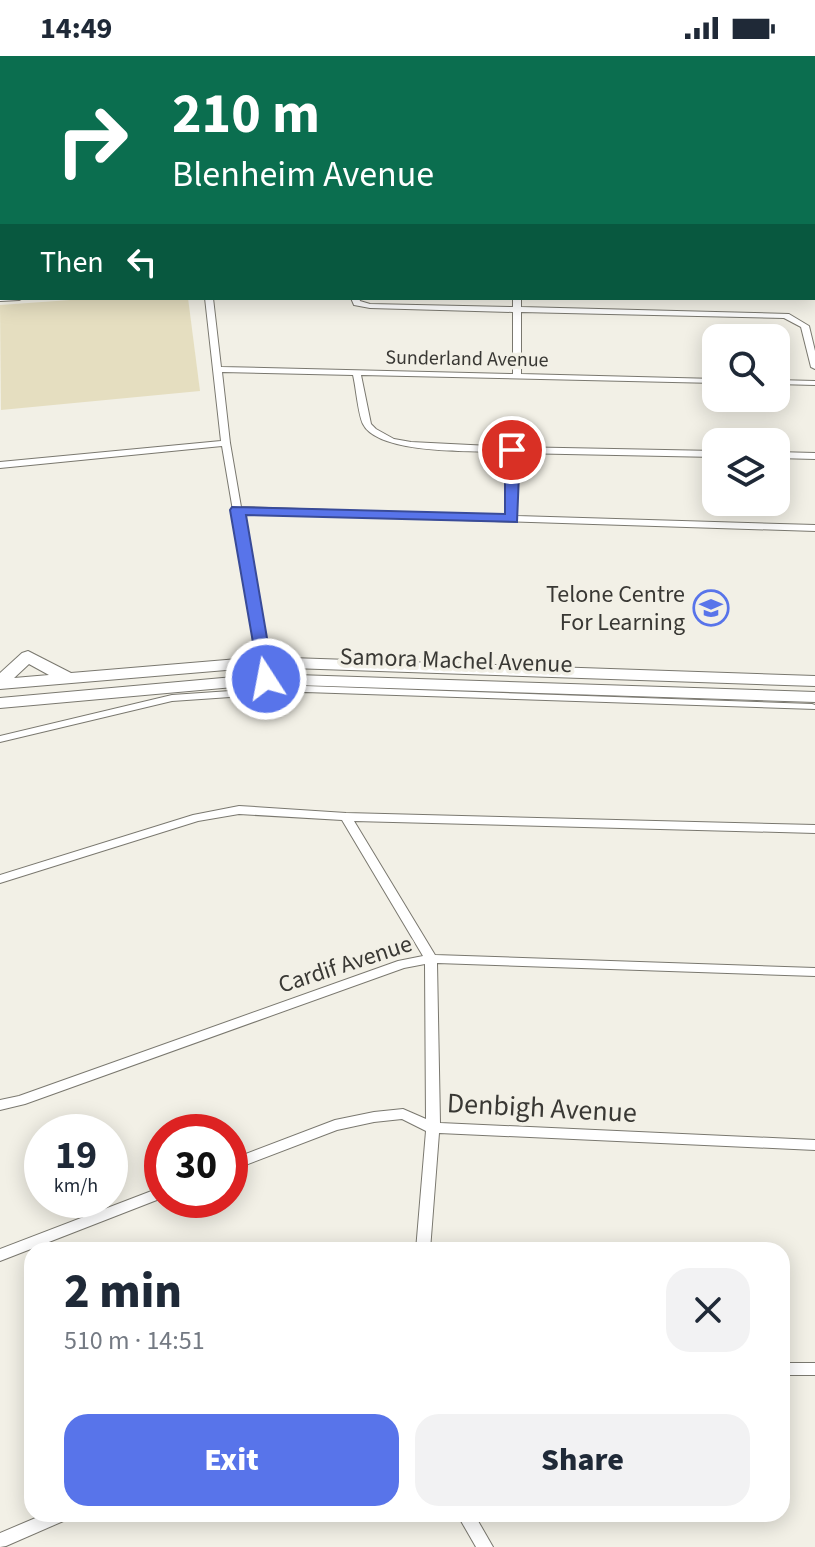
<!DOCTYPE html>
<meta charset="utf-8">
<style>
:root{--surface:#fff;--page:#f2f2f3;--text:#1f2937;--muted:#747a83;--accent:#5874ea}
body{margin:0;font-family:"Source Sans 3",sans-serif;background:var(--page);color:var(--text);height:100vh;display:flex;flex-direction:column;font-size:30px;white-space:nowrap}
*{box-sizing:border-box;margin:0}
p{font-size:26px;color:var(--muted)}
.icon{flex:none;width:44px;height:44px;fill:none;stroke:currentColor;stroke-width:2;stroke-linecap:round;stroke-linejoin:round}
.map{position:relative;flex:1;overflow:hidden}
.sheet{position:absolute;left:24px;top:1186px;width:766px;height:280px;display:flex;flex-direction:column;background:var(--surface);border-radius:24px;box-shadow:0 4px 20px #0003}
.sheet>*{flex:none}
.hud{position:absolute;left:0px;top:0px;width:816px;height:244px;box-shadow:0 4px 20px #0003;background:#0b6e4f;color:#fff;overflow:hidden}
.buttons{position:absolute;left:702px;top:268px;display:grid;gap:16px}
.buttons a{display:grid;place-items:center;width:88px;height:88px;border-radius:16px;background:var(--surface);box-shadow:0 4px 20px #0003;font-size:40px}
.speed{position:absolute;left:24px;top:1058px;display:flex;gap:16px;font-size:40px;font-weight:700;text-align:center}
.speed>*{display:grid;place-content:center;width:104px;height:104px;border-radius:50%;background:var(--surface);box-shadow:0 4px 20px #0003;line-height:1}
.speed small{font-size:20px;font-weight:400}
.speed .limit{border:12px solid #d22;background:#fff;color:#111}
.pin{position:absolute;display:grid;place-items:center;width:68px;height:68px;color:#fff;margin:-34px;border:4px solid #fff;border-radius:50%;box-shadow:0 2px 8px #0007}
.me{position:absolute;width:88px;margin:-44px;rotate:349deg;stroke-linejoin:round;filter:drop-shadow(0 0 6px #0008)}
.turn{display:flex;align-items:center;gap:28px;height:168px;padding:0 40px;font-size:36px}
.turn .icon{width:104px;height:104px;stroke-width:2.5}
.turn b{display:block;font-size:56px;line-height:68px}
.then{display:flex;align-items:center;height:76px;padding:0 40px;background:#0003;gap:16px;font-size:30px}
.round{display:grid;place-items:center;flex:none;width:84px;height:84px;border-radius:24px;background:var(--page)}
.summary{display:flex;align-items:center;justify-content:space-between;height:136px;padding:0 40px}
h1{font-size:48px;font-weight:800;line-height:60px}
.action{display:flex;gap:16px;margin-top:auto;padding:16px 40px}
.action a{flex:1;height:92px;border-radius:24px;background:var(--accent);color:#fff;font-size:32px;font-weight:800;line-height:92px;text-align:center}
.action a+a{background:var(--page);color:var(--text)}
.status{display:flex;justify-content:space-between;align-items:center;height:56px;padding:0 40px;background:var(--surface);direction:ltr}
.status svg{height:22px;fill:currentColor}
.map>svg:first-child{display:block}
.green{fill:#e5dec0}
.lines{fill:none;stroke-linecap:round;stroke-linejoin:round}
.minor-casing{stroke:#7a786f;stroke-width:2}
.tertiary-casing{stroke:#7a786f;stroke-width:2}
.secondary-casing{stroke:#7a786f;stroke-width:2}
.trunk-casing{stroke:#7a786f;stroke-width:2}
.minor{fill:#fff;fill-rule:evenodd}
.tertiary{fill:#fff;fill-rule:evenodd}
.secondary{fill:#fff;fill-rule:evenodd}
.trunk{fill:#fff;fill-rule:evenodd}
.route{fill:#5874ea;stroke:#394b98;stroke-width:2}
.labels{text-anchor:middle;stroke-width:7;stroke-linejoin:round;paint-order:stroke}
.far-street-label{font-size:20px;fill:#393834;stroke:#f2f0e6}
.poi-label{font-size:24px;fill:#393834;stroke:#f2f0e6;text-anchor:end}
.street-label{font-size:24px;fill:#393834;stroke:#f2f0e6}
.near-street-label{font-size:28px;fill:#393834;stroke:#f2f0e6}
</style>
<div class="status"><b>14:49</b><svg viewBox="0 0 49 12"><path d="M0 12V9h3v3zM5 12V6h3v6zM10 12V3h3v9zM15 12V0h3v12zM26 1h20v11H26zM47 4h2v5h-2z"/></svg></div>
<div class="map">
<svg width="815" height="1491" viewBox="0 0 815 1491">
<rect width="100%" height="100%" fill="#f2f0e6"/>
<path class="green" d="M98 242H188L200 335 1 354 0 249Z"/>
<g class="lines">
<defs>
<g id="minor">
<path d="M54 0H60L58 2H52Z"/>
<path d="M164 0H170L171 2H165Z"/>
<rect x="439" y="0" width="6" height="2"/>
<path d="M457 0H497L490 2H450Z"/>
<rect x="814" y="51" width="1" height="4"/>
<rect x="0" y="91" width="2" height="4"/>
<path d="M0 241 2 242H23L19 244 0 245Z"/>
<path d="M205 242H213L221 311 513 318V256L370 252 354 249 351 242H359L360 245 370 248 513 251V242H521V251L789 258 809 270 815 295V313L811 311 801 271 784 262 521 256V318L716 323V327L361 319 371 368 376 373 394 383 411 386 512 391 716 395V401L516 397 517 460 815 469V475L242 457 271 623 270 625H262L222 390 0 412V406L221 385ZM222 316 353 319C356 331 358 358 363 368 378 399 477 395 508 396L507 460 241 451 230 387Z"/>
<path d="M776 324 815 325V329L776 328Z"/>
<path d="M776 396 815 397V403L776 402Z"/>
<path d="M305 630 812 648 815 649V653L305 636 172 645 0 686V680L172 639Z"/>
<path d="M239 750 346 757 815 769V777L354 765 435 899 815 912V920L437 907 440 1067 815 1084V1094L439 1077 430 1194H416L426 1075 402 1063 374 1066 337 1074 230 1115V1104L335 1064 374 1056 403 1053 426 1063 425 908 404 912 25 1048 0 1054V1044L19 1040 398 905 423 900 342 764 239 758 198 765 0 827V819L193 759Z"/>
<path d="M162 1131V1142L0 1205V1193Z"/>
<rect x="782" y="1307" width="33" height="12"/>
<path d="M45 1458H70L68 1463 6 1490 0 1491V1477Z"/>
<path d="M457 1458H474L493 1491H476Z"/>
</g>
<path id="tertiary" d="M700 0H718L699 2Z"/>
<g id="secondary">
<path d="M0 96 2 97V103L0 102Z"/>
<rect x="814" y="180" width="1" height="7"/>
</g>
<g id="trunk">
<path d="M28 595 71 617 262 601 815 620V630L262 611 0 633V617L22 597ZM29 608 49 619 14 622Z"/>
<path d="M266 618 815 636V646L266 628 0 652V642Z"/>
</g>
</defs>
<use href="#minor" class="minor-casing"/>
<use href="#tertiary" class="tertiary-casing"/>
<use href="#secondary" class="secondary-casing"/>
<use href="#trunk" class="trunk-casing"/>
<use href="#minor" class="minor"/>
<use href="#tertiary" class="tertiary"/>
<use href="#secondary" class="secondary"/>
<use href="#trunk" class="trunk"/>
</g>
<path class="route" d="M512 389 520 394 517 466 246 459 274 623 266 628 260 627 230 454 232 451 505 458V394Z"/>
<defs>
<symbol id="university-ring" viewBox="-11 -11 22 22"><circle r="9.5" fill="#f2f0e6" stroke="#5874ea" stroke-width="1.5"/><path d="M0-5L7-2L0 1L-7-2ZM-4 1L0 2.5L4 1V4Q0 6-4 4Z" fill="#5874ea"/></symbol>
</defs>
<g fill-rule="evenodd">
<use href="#university-ring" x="691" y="532" width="40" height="40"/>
</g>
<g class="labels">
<g class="far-street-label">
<text transform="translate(467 302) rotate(1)" y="7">Sunderland Avenue</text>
</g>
<g class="poi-label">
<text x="685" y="546">Telone Centre<tspan x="685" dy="28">For Learning</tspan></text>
</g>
<g class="street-label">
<text transform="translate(456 604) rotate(2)" y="8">Samora Machel Avenue</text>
<text transform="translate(345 908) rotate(-18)" y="8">Cardif Avenue</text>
</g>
<g class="near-street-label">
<text transform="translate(542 1051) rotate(3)" y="10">Denbigh Avenue</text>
</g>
</g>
</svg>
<div class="buttons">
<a><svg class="icon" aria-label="search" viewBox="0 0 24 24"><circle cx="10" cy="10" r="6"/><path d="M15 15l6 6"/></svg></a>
<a><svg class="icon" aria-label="layers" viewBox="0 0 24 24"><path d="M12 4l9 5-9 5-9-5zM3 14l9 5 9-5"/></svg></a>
</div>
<div class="speed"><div>19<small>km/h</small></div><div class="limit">30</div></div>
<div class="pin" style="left:512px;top:394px;background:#d93025"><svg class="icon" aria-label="arrive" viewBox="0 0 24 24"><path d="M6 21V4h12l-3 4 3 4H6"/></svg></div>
<svg class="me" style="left:266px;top:623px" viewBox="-20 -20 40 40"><circle r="17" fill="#5874ea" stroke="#fff" stroke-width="3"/><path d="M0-11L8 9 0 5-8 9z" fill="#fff"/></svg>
<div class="hud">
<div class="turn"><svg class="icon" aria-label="right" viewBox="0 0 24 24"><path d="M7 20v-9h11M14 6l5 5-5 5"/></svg><div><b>210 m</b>Blenheim Avenue</div></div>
<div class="then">Then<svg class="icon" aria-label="left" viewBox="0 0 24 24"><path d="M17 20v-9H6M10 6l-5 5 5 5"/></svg></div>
</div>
<section class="sheet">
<div class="summary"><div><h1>2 min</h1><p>510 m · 14:51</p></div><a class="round"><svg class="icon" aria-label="close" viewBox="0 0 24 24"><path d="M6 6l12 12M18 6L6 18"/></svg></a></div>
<div class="action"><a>Exit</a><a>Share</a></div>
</section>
</div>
